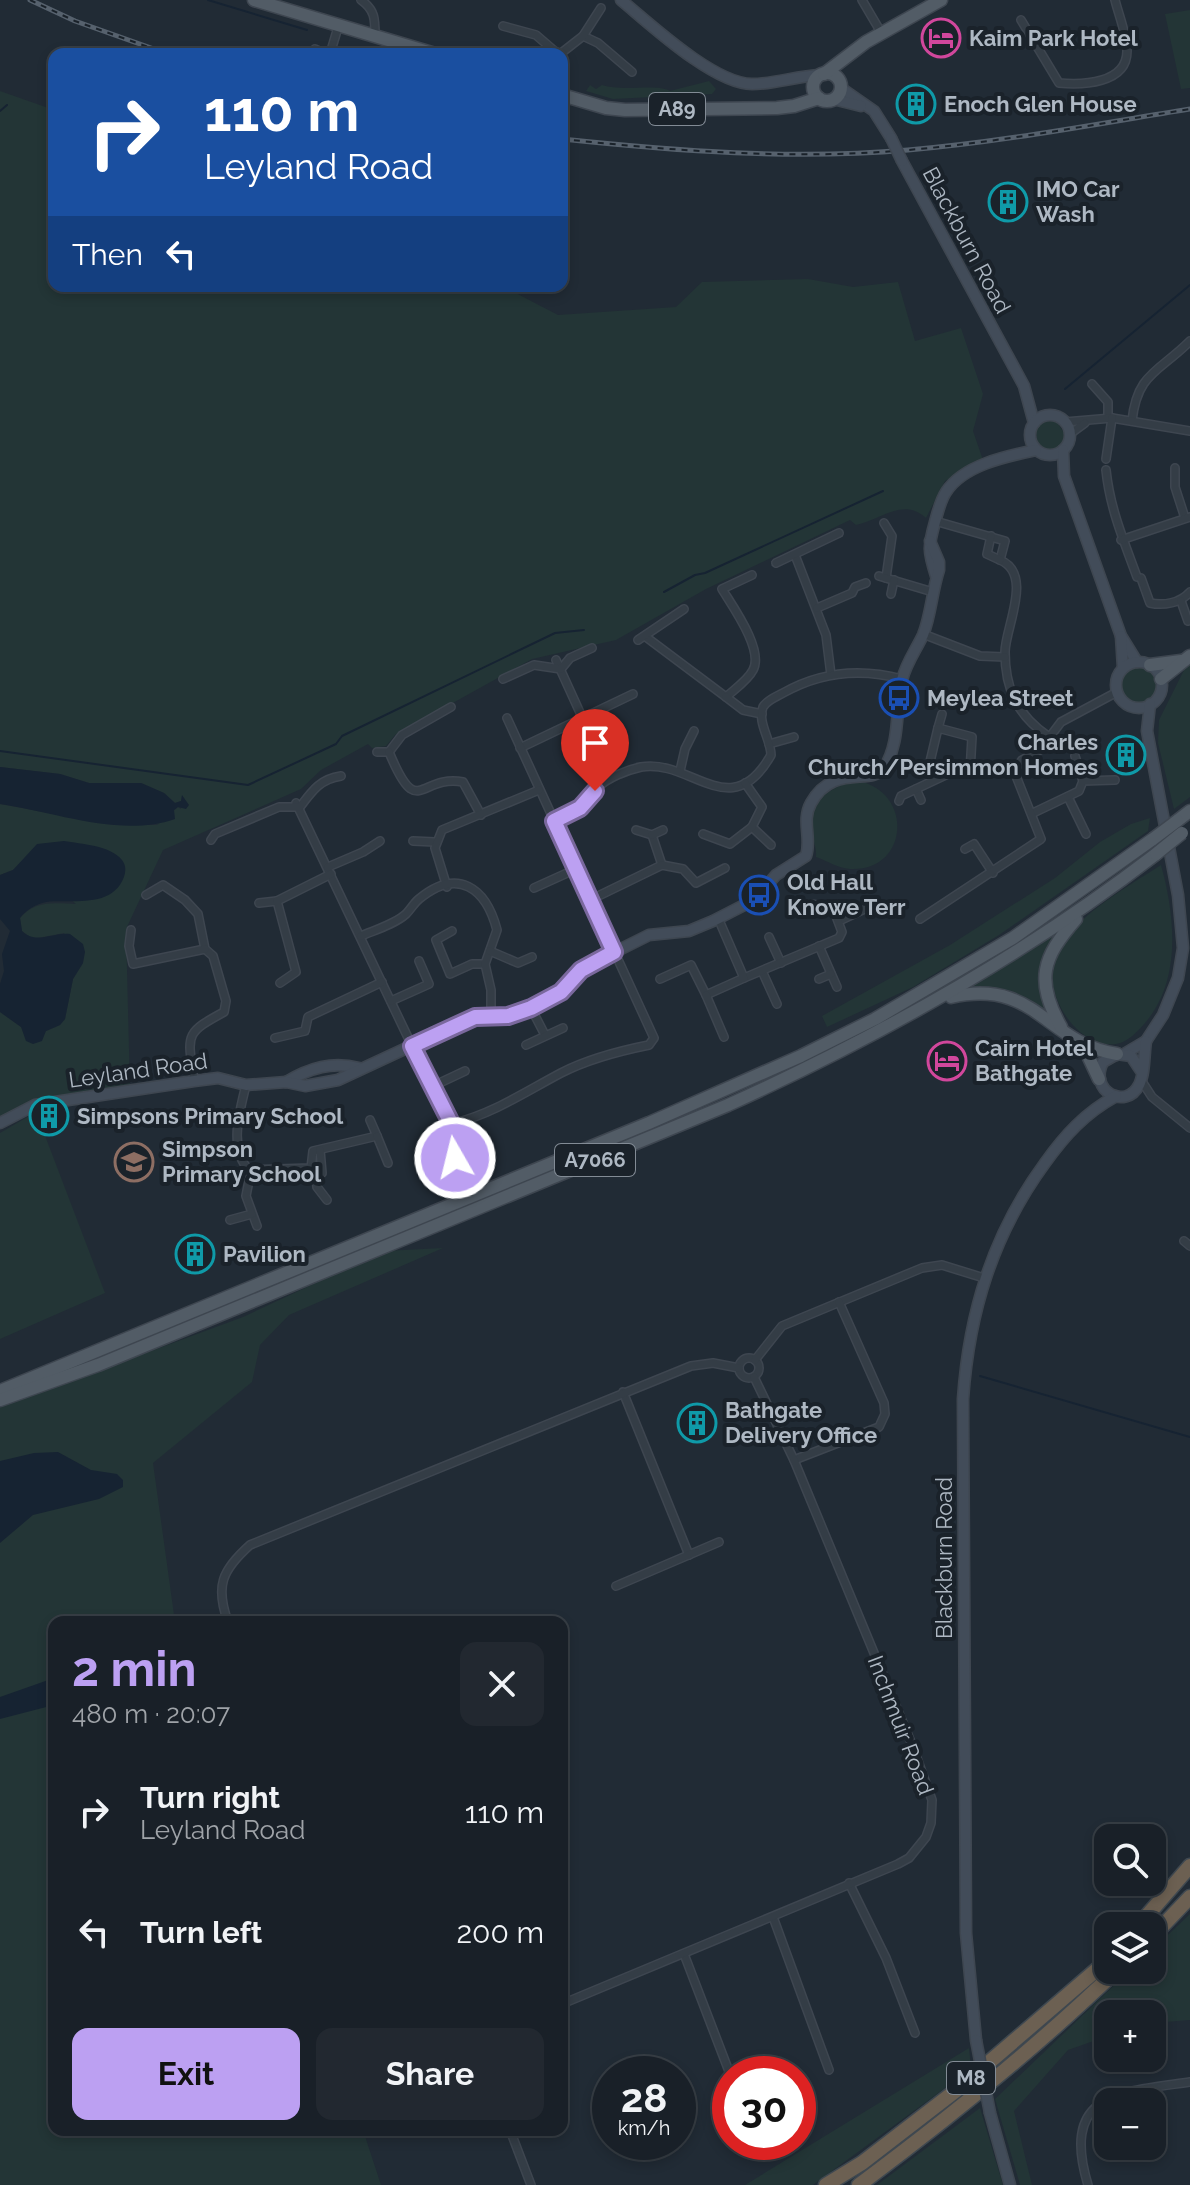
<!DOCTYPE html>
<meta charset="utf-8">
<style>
:root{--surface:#192028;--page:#222830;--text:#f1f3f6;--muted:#9fa3a8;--line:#373e45;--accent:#bca0f2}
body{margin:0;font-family:Raleway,sans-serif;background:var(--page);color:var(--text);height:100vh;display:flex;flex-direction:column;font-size:30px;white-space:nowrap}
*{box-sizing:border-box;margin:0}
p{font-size:26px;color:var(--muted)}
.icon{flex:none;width:44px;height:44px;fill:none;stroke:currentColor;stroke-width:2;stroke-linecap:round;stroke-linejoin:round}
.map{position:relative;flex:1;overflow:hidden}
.sheet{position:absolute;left:48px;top:1616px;width:520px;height:520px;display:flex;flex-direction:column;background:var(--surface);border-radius:16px;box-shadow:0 4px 12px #0003,0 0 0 2px var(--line)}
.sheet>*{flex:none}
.banner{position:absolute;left:48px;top:48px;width:520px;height:244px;border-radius:16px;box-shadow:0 4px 12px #0003,0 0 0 2px var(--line);background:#1a4fa0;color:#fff;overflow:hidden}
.tools{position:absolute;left:1094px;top:1824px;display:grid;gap:16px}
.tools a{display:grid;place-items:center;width:72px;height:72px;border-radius:16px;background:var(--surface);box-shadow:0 4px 12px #0003,0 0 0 2px var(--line);font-size:40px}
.speed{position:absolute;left:592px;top:2056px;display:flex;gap:16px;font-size:40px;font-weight:700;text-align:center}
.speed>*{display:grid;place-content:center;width:104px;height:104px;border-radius:50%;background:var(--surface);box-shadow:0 4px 12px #0003,0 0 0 2px var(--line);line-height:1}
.speed small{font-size:20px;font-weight:400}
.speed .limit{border:12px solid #d22;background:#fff;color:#111}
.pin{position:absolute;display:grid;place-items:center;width:68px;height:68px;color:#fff;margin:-82px -34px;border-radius:50% 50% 50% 0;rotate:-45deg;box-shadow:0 0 8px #0007}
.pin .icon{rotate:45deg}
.me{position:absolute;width:88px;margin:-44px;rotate:352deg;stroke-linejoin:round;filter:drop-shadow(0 0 6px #0008)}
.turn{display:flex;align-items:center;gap:28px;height:168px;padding:0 24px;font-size:36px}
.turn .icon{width:104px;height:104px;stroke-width:2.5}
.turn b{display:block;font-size:56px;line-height:68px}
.then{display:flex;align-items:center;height:76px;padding:0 24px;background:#0003;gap:16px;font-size:30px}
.round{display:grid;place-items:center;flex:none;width:84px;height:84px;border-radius:16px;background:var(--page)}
.headline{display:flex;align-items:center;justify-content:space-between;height:136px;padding:0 24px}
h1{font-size:48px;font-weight:700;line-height:60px;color:var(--accent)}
.cta{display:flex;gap:16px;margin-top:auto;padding:16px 24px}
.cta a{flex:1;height:92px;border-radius:16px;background:var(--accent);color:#111;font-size:32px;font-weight:700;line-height:92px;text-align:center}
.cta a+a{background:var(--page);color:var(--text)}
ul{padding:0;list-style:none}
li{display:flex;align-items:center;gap:24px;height:120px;padding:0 24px}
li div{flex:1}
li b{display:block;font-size:30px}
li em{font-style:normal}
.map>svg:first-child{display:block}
.green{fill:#233536}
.water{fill:#162332}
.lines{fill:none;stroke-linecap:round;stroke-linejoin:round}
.stream{stroke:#162332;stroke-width:2}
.street-casing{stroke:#3e4650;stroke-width:10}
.secondary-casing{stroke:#3e4650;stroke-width:13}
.primary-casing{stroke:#3e4650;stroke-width:15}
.highway-casing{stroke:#3f4850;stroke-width:17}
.street{stroke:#343d46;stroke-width:7}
.secondary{stroke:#424c59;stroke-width:10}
.primary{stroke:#525c66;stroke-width:12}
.highway{stroke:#6c6052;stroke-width:14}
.rail-casing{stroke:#56616d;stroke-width:5}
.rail{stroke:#1a222a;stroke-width:2;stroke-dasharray:6;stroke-linecap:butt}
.secondary-bridge-casing{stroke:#3e4650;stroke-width:13;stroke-linecap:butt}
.primary-bridge-casing{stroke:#3e4650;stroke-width:15;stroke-linecap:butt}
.secondary-bridge{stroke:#424c59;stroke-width:10}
.primary-bridge{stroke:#525c66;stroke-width:12}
.route-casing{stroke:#7a689d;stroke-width:20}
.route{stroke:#bca0f2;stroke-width:14}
.labels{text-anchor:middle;stroke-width:8;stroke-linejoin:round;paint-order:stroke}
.shield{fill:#1a222a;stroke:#828b95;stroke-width:2}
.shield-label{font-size:20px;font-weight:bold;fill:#aeb8c3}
.poi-label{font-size:22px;font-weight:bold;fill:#aeb8c3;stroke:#1a222a;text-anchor:start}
.street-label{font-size:22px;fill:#aeb8c3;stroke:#1a222a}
</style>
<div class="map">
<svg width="1190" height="2185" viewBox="0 0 1190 2185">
<rect width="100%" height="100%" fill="#212b35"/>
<g class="green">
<path d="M1190 10V88L1181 89 1165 14Z"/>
<path d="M709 81 716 89 712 94 613 99 586 91 590 85 596 89 602 85C623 92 657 83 670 91Z"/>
<path d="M0 91 54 110V286H502L558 315 676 307 702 282 808 279 853 287 898 282 915 341 961 328 983 394 973 431 983 460 945 481 926 518C903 497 881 520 856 525L850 520 706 589 616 640 532 659 395 735 386 746 372 748 368 744 321 770 301 789 163 850 126 929 130 1090 46 1103 0 1123V1012L21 1027 46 1031 60 1025 65 1019 73 979 83 963 64 933 33 939 22 931 20 918C35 900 54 903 76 904L24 859 13 870 0 875V804L115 825H157L178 807 181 809 182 796 181 801 175 803 164 793 141 783H89L60 774 0 767Z"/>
<path d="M1049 420 1057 422 1064 433 1065 443 1052 452 1038 446 1035 425Z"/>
<path d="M1190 663V797L1174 809 1158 743 1159 720 1186 666Z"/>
<circle cx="1138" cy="685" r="20"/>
<path d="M859 781C914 793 909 872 850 869 837 868 828 861 816 857 817 846 811 836 811 825 810 798 836 784 859 781Z"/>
<path d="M1150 818 1148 831 999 935 913 987 827 1027 822 1016 950 945 1055 878 1100 842 1131 824Z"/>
<path d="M1161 865C1175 915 1182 980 1145 1023 1137 1032 1128 1042 1116 1044 1077 1050 1040 990 1055 956 1071 918 1127 887 1161 865Z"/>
<path d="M1055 932C1040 965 1038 981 1048 1017L1023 998 971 986Z"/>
<path d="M36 1112 105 1293 0 1339V1133Z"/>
<path d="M443 1248 289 1315 260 1345 252 1382 153 1463 175 1622H54V2130H363L381 2185H0V1407L243 1317 384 1251Z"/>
<path d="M1190 1914V2020L1152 2023V2014H1108V2036L1068 2050 1014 2111 1032 2185H1020L995 2099 1130 1970H1152V1950Z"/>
<path d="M969 2048 971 2069 813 2185H745Z"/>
<path d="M980 2108 1003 2185H877Z"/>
</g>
<g class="water">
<path d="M0 767 60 774 89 783H141L164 793 175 803 181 801 182 795 189 805 186 809 178 807 174 810 175 819C120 838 56 812 0 804Z"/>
<path d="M64 841C81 844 110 845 122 860 126 865 126 871 124 877 112 909 71 899 46 902 36 904 26 910 20 918L22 931C36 945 53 932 70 934L83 944 85 952 83 963 73 979 65 1019 60 1025 46 1031 42 1041 33 1044 26 1041 21 1027 0 1012V984L4 971 2 954 10 931 0 919V875L13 870 37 844Z"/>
<path d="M58 1452 91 1470 117 1474 123 1480V1487L99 1499 33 1515 0 1543V1461L34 1453Z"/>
<path d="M54 1678V1705L0 1719V1697Z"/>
</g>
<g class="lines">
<g class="stream">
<path d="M208 0 307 30"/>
<path d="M0 111 7 105"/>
<path d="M1065 389 1190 285"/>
<path d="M664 592 695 575 705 573 883 491"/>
<path d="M0 751 248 785 336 744 342 736 555 633 584 630"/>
<path d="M980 1376 1190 1437"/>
</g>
<defs>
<g id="street">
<path d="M361 0C375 10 375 19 375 35"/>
<path d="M862 0 882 34"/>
<path d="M1021 20 1059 83C1082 85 1127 84 1127 51 1127 35 1119 16 1115 0"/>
<path d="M503 26 536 35 558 54"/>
<path d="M583 36 598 43 632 72"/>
<path d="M315 49 326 54"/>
<path d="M330 54 339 24"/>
<path d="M560 54 583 36 601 8"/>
<path d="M1092 384 1108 402V418"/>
<path d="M1132 421C1137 373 1159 372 1190 341"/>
<path d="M1065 422 1112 418 1190 431"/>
<path d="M1070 434 1085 423"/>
<path d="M1106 459 1112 418"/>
<path d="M1175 468V487L1185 518"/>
<path d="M1106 470C1110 509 1124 541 1137 577"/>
<path d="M935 521 1005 541 1000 560C1034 574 1005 628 1005 652 1005 690 1018 716 1049 737"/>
<path d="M884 523 892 536 886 578"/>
<path d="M991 536 987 554 1000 560"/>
<path d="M1121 540 1190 517"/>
<path d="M795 555 826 635 831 675"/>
<path d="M776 563 839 533"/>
<path d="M879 576 933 592"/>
<path d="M1141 578 1150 603C1164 606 1180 603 1190 592"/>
<path d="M891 594 894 580"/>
<path d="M1181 601 1188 621"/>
<path d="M817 608 852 593 855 587 866 583"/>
<path d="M923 634 980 656 1005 657"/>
<path d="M646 637 726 697C735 689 748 680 753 670 764 650 733 607 722 589L752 575"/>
<path d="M638 640 684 609"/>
<path d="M556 660 582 717"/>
<path d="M503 679 534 665 561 669 570 658 592 648"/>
<path d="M726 697 743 710 762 714"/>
<path d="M938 728 942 714"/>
<path d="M769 744 794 737"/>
<path d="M520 748 633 694"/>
<path d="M377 752H389L402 735 451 707"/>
<path d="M389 752C418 822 419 774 463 782L481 815"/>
<path d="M1075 756 1083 781"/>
<path d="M929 766 938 728 972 737 970 772"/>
<path d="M1016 768 1022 760 1040 750 1061 722 1117 692"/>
<path d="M680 771 685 749 694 731"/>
<path d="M916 789 921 800"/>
<path d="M1068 797 1086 834"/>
<path d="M899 801 901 796 952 772 982 773 1005 767 1016 768"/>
<path d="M296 803 445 1115 455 1123C494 1113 525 1092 561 1073 588 1059 619 1051 649 1045L654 1038 507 718"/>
<path d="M1033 813 1079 791 1083 781 1115 780"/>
<path d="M554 821C563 817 574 813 582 807 588 802 592 794 597 788 607 778 627 770 641 767 691 758 731 826 771 755 771 740 757 722 763 707 767 700 776 697 783 693 820 672 861 668 902 679"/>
<path d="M752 827 771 845"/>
<path d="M636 830 652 835 662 865"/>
<path d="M703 834 730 844 752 827 762 807 745 783"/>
<path d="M652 835 663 830"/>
<path d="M211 840 215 834 279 807H300C312 791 320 779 341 776"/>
<path d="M413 841 435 842"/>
<path d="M965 849 974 844 993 873"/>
<path d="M328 867 363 852 380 841"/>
<path d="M447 887 435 848 442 830 539 790"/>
<path d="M534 888 576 869"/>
<path d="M146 895 163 885 185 900 198 914 205 949 213 956 226 1001 224 1012C183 1034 188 1035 194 1081"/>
<path d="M590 900 662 865 683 869 696 883 725 868"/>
<path d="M259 903 277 901"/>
<path d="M920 919 1041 839 1016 776V768"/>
<path d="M839 921 871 906"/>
<path d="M131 930 129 946 133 964 205 949"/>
<path d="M452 931 436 940 450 974 472 964H485"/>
<path d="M361 936C375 930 395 924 406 914 411 909 414 903 419 899 458 867 486 888 497 930L485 964 491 990V1016"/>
<path d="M769 937 781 963"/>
<path d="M819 946 837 987"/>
<path d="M490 951 518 963 532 957"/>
<path d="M762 971 777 1004"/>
<path d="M744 978 839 938 842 932 833 908 811 904 801 912"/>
<path d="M660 979 691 965 706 995 744 978 718 918"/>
<path d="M819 979 831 974"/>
<path d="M280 983 296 972 277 901 331 874"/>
<path d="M706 995 724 1037"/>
<path d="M391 1001 429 984 419 961"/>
<path d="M531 1008 545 1035"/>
<path d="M275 1038 305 1031 308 1017 382 982"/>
<path d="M526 1045 563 1028"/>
<path d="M1141 1080 1152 1097 1190 1128"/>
<path d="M246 1085C240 1110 228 1149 249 1170L311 1168 313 1151 377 1136 370 1120"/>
<path d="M431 1087 465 1071"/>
<path d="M451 1123 446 1134 455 1158"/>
<path d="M377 1136 388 1163"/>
<path d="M311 1168 313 1175 322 1173 320 1150"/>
<path d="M251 1170 246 1196 257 1226"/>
<path d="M316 1175 317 1187 327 1200"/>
<path d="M230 1220 252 1214"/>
<path d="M1184 1241 1190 1246"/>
<circle cx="749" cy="1368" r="10"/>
<path d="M755 1360 782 1326 922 1268 942 1265 984 1278"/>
<path d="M623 1392 689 1555"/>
<path d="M794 1460 879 1427 885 1414 884 1403 839 1302"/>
<path d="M616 1586 719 1542"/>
<path d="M228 1622C215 1586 222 1570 250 1545L691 1366 713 1363 739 1368"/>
<path d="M849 1883 886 1958 915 2033"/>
<path d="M773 1917 829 2070"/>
<path d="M684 1954 730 2074"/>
<path d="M562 2004 898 1864 909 1858 926 1837 931 1823 932 1800 913 1747 794 1460 754 1377"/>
<path d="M510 2130 531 2185"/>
<path d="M1088 2185C1060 2092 1120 2092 1190 2082"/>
</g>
<g id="secondary">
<path d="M621 0C650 24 714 84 752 84 774 84 797 76 820 75"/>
<path d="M841 88 874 111 891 138"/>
<path d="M833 99 861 106"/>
<path d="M902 161 1024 386 1034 423"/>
<circle cx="1050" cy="435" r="20"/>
<path d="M1063 450 1064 476 1121 636 1137 662"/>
<path d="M936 576C928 551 928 547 935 522 938 512 940 501 946 492 963 465 1007 456 1036 450"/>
<path d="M1121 636 1123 668"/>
<circle cx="1139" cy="685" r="23"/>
<path d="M1124 1054 1146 1041 1163 1015 1178 978 1183 948 1178 895 1147 731 1150 704"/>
<path d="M1141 1071 1131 1056 1117 1054 1103 1062C1088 1091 1126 1111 1139 1085 1145 1074 1144 1054 1146 1041"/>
<path d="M286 1082C310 1068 332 1061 359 1068"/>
<path d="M0 1123 35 1105 194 1081 218 1078 246 1085 286 1082 305 1086 338 1080 471 1018 508 1016 530 1008 561 992 585 967 649 935 689 931 713 921 754 900 776 875 806 856C812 838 801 821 811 803 833 763 872 786 884 768 901 742 895 709 902 680 906 663 916 650 923 635 931 615 932 591 939 570V562L930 541"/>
<path d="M976 2040 966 1933 963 1399C969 1312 993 1234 1045 1163 1065 1135 1085 1113 1116 1096"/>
<path d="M990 2113 1010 2185"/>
</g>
<g id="primary">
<path d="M254 0 435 54"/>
<circle cx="827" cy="87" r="14"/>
<path d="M824 74 866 42 941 0"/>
<path d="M562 95 606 108 625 110 777 108 794 106 819 98"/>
<path d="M1150 665 1181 661"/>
<path d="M1161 679 1190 656"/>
<path d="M1177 821 1190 811"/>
<path d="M951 997C1037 978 1045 1043 1117 1054"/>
<path d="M1061 1027C1035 980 1042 958 1076 919"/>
<path d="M1083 1045 1099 1079"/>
<path d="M0 1391 649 1123 801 1056 875 1019 1013 938 1153 839"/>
<path d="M0 1400 98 1365 728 1105C880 1036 1024 956 1156 854"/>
</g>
<g id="highway">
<path d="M1138 1926 1190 1866"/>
<path d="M1152 1937 1190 1897"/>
<path d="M826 2185 862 2163 958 2089 1108 1960"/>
<path d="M859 2185C949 2118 1036 2048 1117 1970"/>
</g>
</defs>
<use href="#street" class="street-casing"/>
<use href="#secondary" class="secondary-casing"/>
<use href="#primary" class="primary-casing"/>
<use href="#highway" class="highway-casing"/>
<use href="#street" class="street"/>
<use href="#secondary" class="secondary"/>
<use href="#primary" class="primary"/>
<use href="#highway" class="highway"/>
<defs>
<g id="rail">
<path d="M30 0 75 21 168 54"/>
<path d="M562 139C676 151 793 160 908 150 1002 142 1096 124 1190 109"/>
</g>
</defs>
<use href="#rail" class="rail-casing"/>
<use href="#rail" class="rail"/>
<defs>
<g id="secondary-bridge">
<path d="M891 138 902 161"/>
<path d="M976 2040 990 2113"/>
</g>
<g id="primary-bridge">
<path d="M1153 839 1177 821"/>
<path d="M1156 854 1182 833"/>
</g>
</defs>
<use href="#secondary-bridge" class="secondary-bridge-casing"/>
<use href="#primary-bridge" class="primary-bridge-casing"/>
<use href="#secondary-bridge" class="secondary-bridge"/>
<use href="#primary-bridge" class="primary-bridge"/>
</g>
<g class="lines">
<defs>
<path id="route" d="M455 1158 446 1134 451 1123 412 1046 475 1017 508 1016 531 1008 561 992 581 970 614 952 554 821 580 808 595 791"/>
</defs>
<use href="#route" class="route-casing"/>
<use href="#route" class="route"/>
</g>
<defs>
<symbol id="hotel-ring" viewBox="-11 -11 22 22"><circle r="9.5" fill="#1a222a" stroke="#d1479c" stroke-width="1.5"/><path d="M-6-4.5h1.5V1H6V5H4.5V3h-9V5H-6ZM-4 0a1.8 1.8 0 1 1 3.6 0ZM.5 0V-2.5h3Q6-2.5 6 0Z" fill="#d1479c"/></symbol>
<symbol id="building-ring" viewBox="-11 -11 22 22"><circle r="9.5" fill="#1a222a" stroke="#0f9aa8" stroke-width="1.5"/><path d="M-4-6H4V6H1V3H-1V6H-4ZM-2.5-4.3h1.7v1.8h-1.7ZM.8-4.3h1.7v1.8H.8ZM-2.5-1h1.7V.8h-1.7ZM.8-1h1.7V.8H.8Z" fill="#0f9aa8"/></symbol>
<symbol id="bus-ring" viewBox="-11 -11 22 22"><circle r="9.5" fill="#1a222a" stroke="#1a4fb4" stroke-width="1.5"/><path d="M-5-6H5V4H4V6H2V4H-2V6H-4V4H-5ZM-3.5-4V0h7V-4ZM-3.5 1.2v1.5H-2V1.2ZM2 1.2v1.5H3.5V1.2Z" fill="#1a4fb4"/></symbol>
<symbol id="school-ring" viewBox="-11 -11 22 22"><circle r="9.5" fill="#1a222a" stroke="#8d6e63" stroke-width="1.5"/><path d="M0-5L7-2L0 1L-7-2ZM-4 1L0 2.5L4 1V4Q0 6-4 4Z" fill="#8d6e63"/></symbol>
</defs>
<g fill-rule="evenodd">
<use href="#hotel-ring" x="919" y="16" width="44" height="44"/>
<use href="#building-ring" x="894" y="82" width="44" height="44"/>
<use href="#building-ring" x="986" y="180" width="44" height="44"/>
<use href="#bus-ring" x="877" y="676" width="44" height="44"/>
<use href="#building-ring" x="1104" y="733" width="44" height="44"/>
<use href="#bus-ring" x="737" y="873" width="44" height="44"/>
<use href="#hotel-ring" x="925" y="1039" width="44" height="44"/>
<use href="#building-ring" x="27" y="1094" width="44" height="44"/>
<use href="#school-ring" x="112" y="1140" width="44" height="44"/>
<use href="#building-ring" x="173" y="1232" width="44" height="44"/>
<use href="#building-ring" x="675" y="1401" width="44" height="44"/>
</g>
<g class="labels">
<g class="shield">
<rect x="649" y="93" width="56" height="32" rx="6"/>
<rect x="555" y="1144" width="80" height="32" rx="6"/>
<rect x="947" y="2062" width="48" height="32" rx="6"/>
</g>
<g class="shield-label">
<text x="677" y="116">A89</text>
<text x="595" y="1167">A7066</text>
<text x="971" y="2085">M8</text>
</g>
<g class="poi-label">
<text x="969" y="46">Kaim Park Hotel</text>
<text x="944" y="112">Enoch Glen House</text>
<text x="1036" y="197">IMO Car<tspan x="1036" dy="25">Wash</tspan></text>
<text x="927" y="706">Meylea Street</text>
<text x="1098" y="750" text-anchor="end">Charles<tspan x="1098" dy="25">Church/Persimmon Homes</tspan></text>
<text x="787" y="890">Old Hall<tspan x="787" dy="25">Knowe Terr</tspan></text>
<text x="975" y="1056">Cairn Hotel<tspan x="975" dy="25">Bathgate</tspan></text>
<text x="77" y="1124">Simpsons Primary School</text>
<text x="162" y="1157">Simpson<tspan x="162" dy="25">Primary School</tspan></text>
<text x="223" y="1262">Pavilion</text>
<text x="725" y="1418">Bathgate<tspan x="725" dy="25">Delivery Office</tspan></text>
</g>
<g class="street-label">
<text transform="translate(967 240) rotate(62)" y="8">Blackburn Road</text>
<text transform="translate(138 1070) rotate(-8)" y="8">Leyland Road</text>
<text transform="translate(944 1558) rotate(-90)" y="8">Blackburn Road</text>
<text transform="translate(901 1725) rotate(69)" y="8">Inchmuir Road</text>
</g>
</g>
</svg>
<div class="tools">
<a><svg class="icon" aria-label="search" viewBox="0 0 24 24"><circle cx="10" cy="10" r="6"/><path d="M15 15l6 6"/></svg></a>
<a><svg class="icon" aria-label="layers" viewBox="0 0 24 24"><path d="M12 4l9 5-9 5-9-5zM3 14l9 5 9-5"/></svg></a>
<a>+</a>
<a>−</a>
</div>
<div class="speed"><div>28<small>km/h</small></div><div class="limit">30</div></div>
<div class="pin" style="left:595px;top:791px;background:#d93025"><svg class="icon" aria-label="arrive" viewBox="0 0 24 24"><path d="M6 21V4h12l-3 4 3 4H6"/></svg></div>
<svg class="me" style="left:455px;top:1158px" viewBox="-20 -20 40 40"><circle r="17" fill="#bca0f2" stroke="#fff" stroke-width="3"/><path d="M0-11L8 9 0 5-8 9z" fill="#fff"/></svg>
<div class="banner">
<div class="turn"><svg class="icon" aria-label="right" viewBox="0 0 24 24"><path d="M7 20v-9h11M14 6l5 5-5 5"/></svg><div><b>110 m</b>Leyland Road</div></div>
<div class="then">Then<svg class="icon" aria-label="left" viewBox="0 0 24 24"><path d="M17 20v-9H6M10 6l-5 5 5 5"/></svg></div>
</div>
<section class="sheet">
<div class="headline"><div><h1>2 min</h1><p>480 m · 20:07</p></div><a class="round"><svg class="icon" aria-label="close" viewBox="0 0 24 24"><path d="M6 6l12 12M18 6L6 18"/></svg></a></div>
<ul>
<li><svg class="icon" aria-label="right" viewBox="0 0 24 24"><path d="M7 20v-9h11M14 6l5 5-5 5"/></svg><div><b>Turn right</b><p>Leyland Road</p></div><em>110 m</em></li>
<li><svg class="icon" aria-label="left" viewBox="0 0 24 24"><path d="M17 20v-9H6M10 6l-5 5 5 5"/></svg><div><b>Turn left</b></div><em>200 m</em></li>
</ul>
<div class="cta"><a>Exit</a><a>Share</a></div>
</section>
</div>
